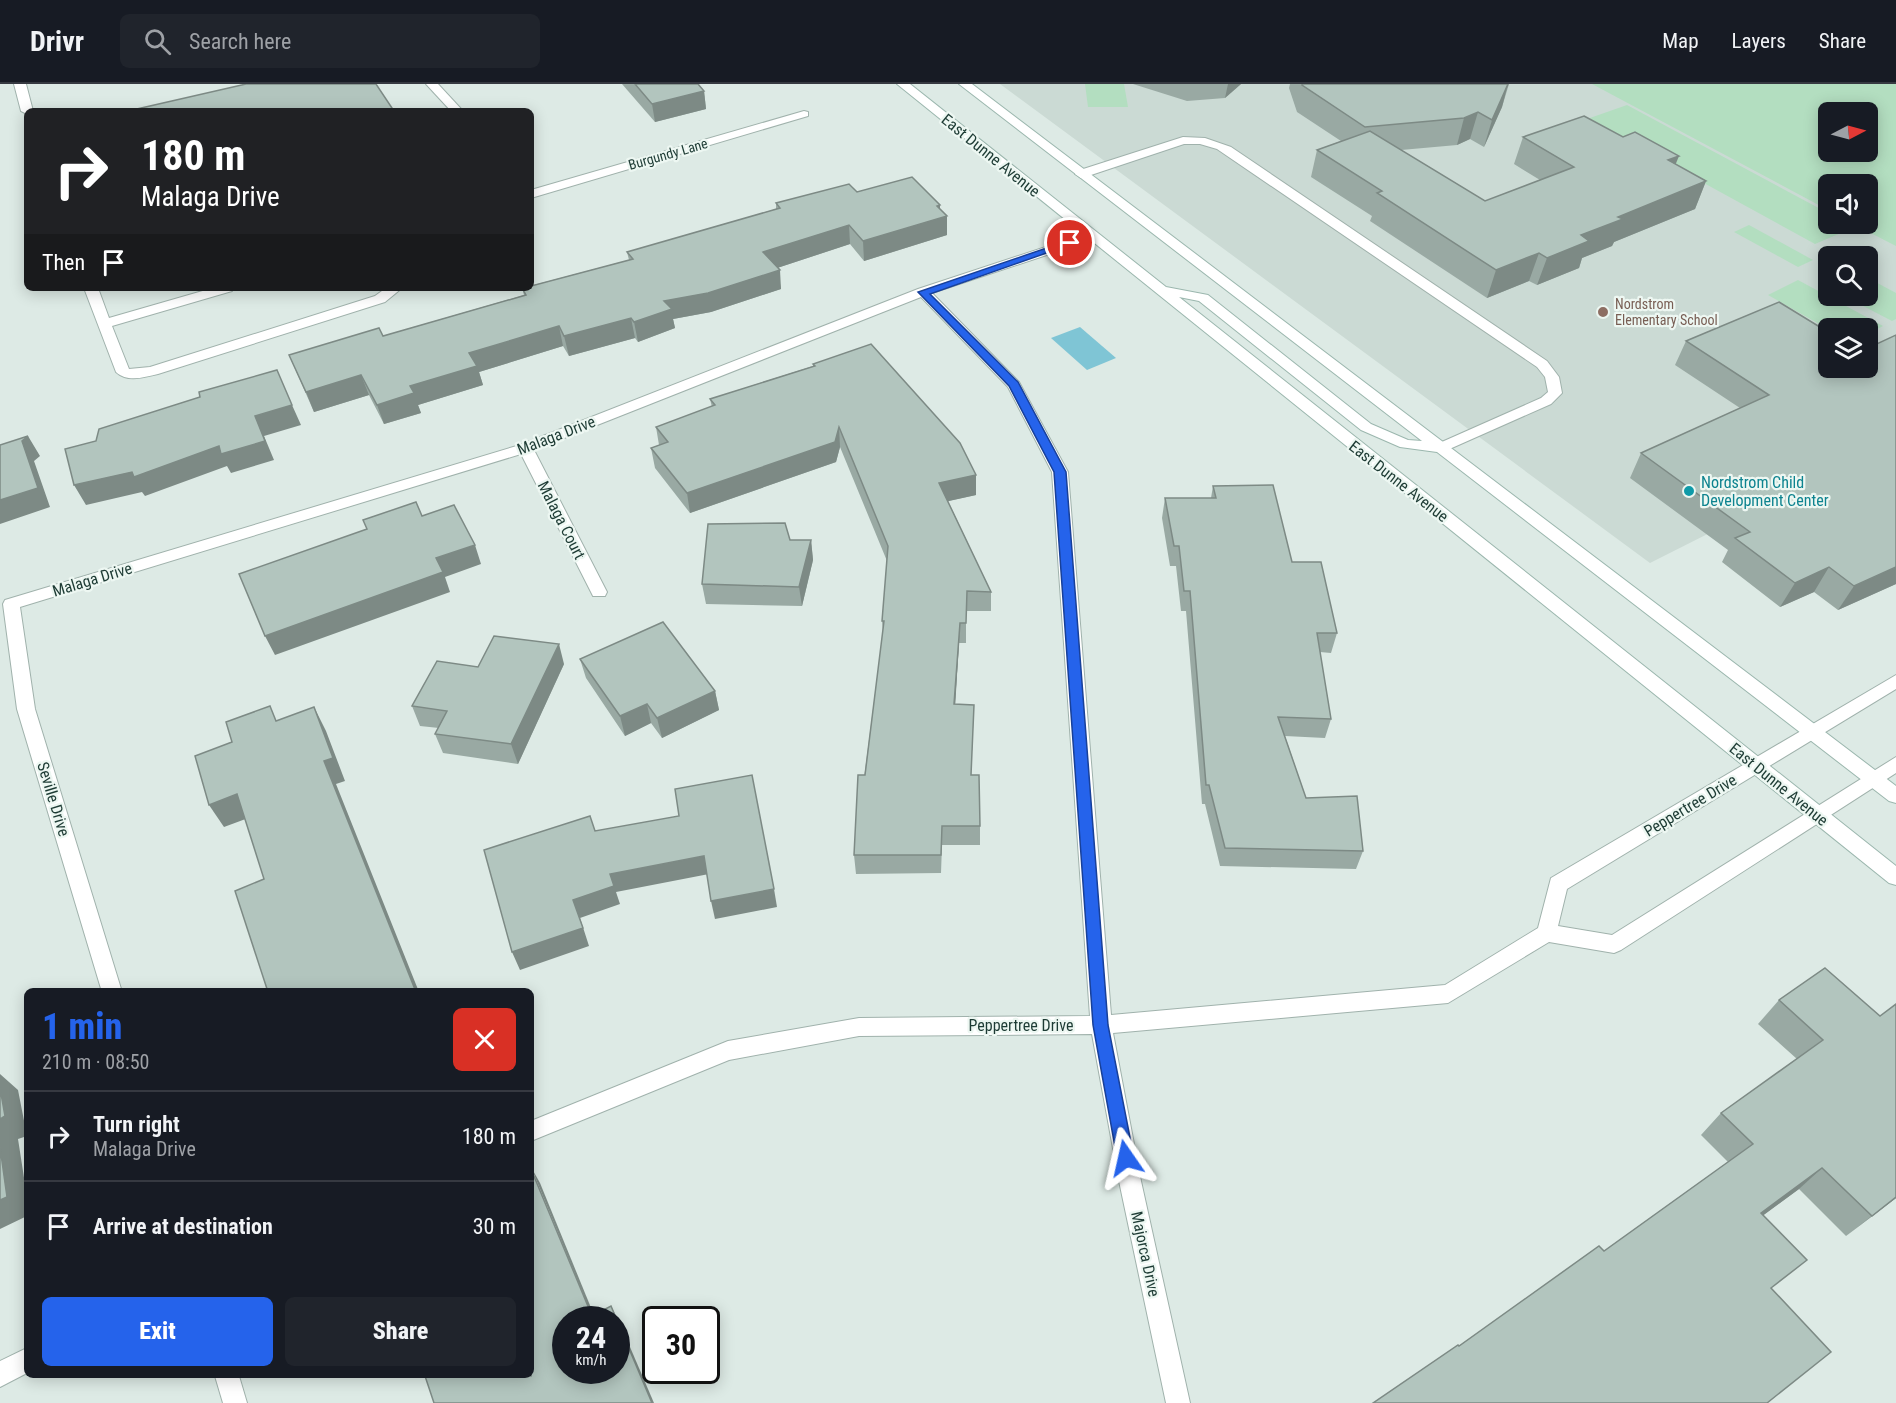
<!DOCTYPE html>
<meta charset="utf-8">
<style>
:root{--surface:#171b24;--page:#20242c;--text:#f1f3f6;--muted:#9ea1a6;--line:#363941;--accent:#2563eb}
body{margin:0;font-family:"Roboto Condensed",sans-serif;background:var(--page);color:var(--text);height:100vh;display:flex;flex-direction:column;font-size:22px;white-space:nowrap}
*{box-sizing:border-box;margin:0}
p{font-size:20px;color:var(--muted)}
.icon{flex:none;width:33px;height:33px;fill:none;stroke:currentColor;stroke-width:2;stroke-linecap:round;stroke-linejoin:round}
.map{position:relative;flex:1;overflow:hidden}
.sheet{position:absolute;left:24px;top:904px;width:510px;height:390px;display:flex;flex-direction:column;background:var(--surface);border-radius:9px;box-shadow:0 3px 15px #0003}
.sheet>*{flex:none}
.top-card{position:absolute;left:24px;top:24px;width:510px;height:183px;border-radius:9px;box-shadow:0 3px 15px #0003;background:#202124;color:#fff;overflow:hidden}
.needle{width:39px;rotate:84deg}
.fabs{position:absolute;left:1818px;top:18px;display:grid;gap:12px}
.fabs a{display:grid;place-items:center;width:60px;height:60px;border-radius:9px;background:var(--surface);box-shadow:0 3px 15px #0003;font-size:30px}
.speed{position:absolute;left:552px;top:1222px;display:flex;gap:12px;font-size:30px;font-weight:700;text-align:center}
.speed>*{display:grid;place-content:center;width:78px;height:78px;border-radius:50%;background:var(--surface);box-shadow:0 3px 15px #0003;line-height:1}
.speed small{font-size:15px;font-weight:400}
.speed .limit{border:3px solid #111;border-radius:9px;background:#fff;color:#111}
.pin{position:absolute;display:grid;place-items:center;width:51px;height:51px;color:#fff;margin:-26px;border:3px solid #fff;border-radius:50%;box-shadow:0 2px 6px #0007}
.me{position:absolute;width:66px;margin:-33px;rotate:349deg;stroke-linejoin:round;filter:drop-shadow(0 0 4px #0008)}
.turn{display:flex;align-items:center;gap:21px;height:126px;padding:0 18px;font-size:27px}
.turn .icon{width:78px;height:78px;stroke-width:2.5}
.turn b{display:block;font-size:42px;line-height:51px}
.then{display:flex;align-items:center;height:57px;padding:0 18px;background:#0003;gap:12px;font-size:22px}
.round{display:grid;place-items:center;flex:none;width:63px;height:63px;border-radius:9px;background:var(--page)}
.summary{display:flex;align-items:center;justify-content:space-between;height:102px;padding:0 18px}
h1{font-size:36px;font-weight:800;line-height:45px;color:var(--accent)}
.button{display:flex;gap:12px;margin-top:auto;padding:12px 18px}
.button a{flex:1;height:69px;border-radius:9px;background:var(--accent);color:#fff;font-size:24px;font-weight:800;line-height:69px;text-align:center}
.button a+a{background:var(--page);color:var(--text)}
ul{padding:0;list-style:none}
li{display:flex;align-items:center;gap:18px;height:90px;padding:0 18px;border-top:2px solid var(--line)}
li div{flex:1}
li b{display:block;font-size:22px}
li em{font-style:normal}
header{display:flex;align-items:center;gap:36px;box-sizing:border-box;height:84px;padding:0 30px;background:var(--surface);border-bottom:2px solid var(--line)}
header strong{font-size:28px}
nav{display:flex;gap:33px;margin-inline-start:auto;font-size:21px}
.search{width:420px;height:54px;background:var(--page);display:flex;align-items:center;gap:15px;box-sizing:border-box;padding:0 21px;border-radius:9px;color:var(--muted);font-size:22px}
.map>svg:first-child{display:block}
.built{fill:#cbdad4;fill-rule:evenodd}
.green{fill:#b3dec0;fill-rule:evenodd}
.water{fill:#7fc5d5}
.lines{fill:none;stroke-linecap:round;stroke-linejoin:round}
.service-casing{stroke:#a0b2ac;stroke-width:2}
.minor-casing{stroke:#a0b2ac;stroke-width:2}
.secondary-casing{stroke:#9bb7ae;stroke-width:2}
.service{fill:#fff;fill-rule:evenodd}
.minor{fill:#fff;fill-rule:evenodd}
.secondary{fill:#fff;fill-rule:evenodd}
.wall{fill:#99a9a3}
.shaded-wall{fill:#7d8a85}
.building{fill:#b2c5be;stroke:#7d8a85;stroke-width:1.5;fill-rule:evenodd}
.route{fill:#2563eb;stroke:#184099;stroke-width:1.5}
.education-dot{fill:#8d6e63;stroke:#edf7f2;stroke-width:2}
.culture-dot{fill:#0f9aa8;stroke:#edf7f2;stroke-width:2}
.labels{text-anchor:middle;stroke-width:4.5;stroke-linejoin:round;paint-order:stroke}
.far-street-label{font-size:14px;fill:#1d3b34;stroke:#edf7f2}
.far-education-label{font-size:14px;fill:#785e54;stroke:#edf7f2;text-anchor:start}
.street-label{font-size:16px;fill:#1d3b34;stroke:#edf7f2}
.culture-label{font-size:16px;fill:#0d838f;stroke:#edf7f2;text-anchor:start}
</style>
<header>
<strong>Drivr</strong>
<div class="search"><svg class="icon" aria-label="search" viewBox="0 0 24 24"><circle cx="10" cy="10" r="6"/><path d="M15 15l6 6"/></svg>Search here</div>
<nav><a>Map</a><a>Layers</a><a>Share</a></nav>
</header>
<div class="map">
<svg width="1896" height="1319" viewBox="0 0 1896 1319">
<rect width="100%" height="100%" fill="#ddeae5"/>
<path class="built" d="M1000 0H1896V355L1650 479ZM1828 28H1868V68H1828ZM1828 100H1868V140H1828ZM1828 172H1868V212H1828ZM1828 244H1868V284H1828Z"/>
<g class="green">
<path d="M1085 0H1124L1128 23H1088Z"/>
<path d="M1592 0H1896V162L1853 140H1868V100H1828V126ZM1828 28H1868V68H1828Z"/>
<path d="M1627 21 1828 129V140H1849L1855 143 1815 160 1587 35Z"/>
<path d="M1749 141 1813 176 1798 183 1734 148Z"/>
<path d="M1868 194 1896 209V235L1892 237 1844 212H1868Z"/>
<path d="M1798 196 1883 242 1868 250V244L1828 245 1768 211Z"/>
</g>
<path class="water" d="M1080 243 1116 274 1087 286 1051 254Z"/>
<g class="lines">
<defs>
<g id="service">
<path d="M14 0H26L33 27H27V30L21 27Z"/>
<path d="M1183 53 1205 54 1231 63 1547 277 1559 293 1562 309 1551 320 1445 367H1435L1433 364 1435 361 1541 314 1548 308 1545 293 1537 283 1217 65 1200 60H1184L1085 93 1081 94 1075 90 1077 87Z"/>
<path d="M84 204H98L109 234 213 204H234L232 207 112 242 129 285 150 283 375 212 386 204H402L385 218 158 290C144 293 128 299 116 288Z"/>
</g>
<g id="minor">
<path d="M426 0H438L463 27H451Z"/>
<path d="M804 27 808 28V32L531 114V106Z"/>
<path d="M1091 148 1095 149 1097 152 1095 155 932 209 1019 298 1068 388 1111 931 1445 901 1538 844 1551 794 1896 591V605L1567 805 1558 842 1612 851 1896 673V689L1621 866 1614 869 1549 858 1448 919 1113 949 1141 1097 1190 1319H1166L1119 1097 1092 950 859 952 729 976 531 1057V1037L728 957 859 934 1090 932 1052 388 1008 303 921 213 534 366 607 508 605 512H593L591 508 521 370 20 523 35 625 122 908H102L17 625 3 520 5 516 520 361 918 205Z"/>
<path d="M27 1264V1289L0 1303V1277Z"/>
<path d="M215 1292H239L247 1319H223Z"/>
</g>
<path id="secondary" d="M897 0H910L1166 203 1208 211 1371 340 1408 356 1422 357 959 0H972L1896 702V719L1889 717 1437 368 1400 363 1361 346 1199 217 1179 213 1896 782V801L1889 799Z"/>
</defs>
<use href="#service" class="service-casing"/>
<use href="#minor" class="minor-casing"/>
<use href="#secondary" class="secondary-casing"/>
<use href="#service" class="service"/>
<use href="#minor" class="minor"/>
<use href="#secondary" class="secondary"/>
</g>
<g class="wall">
<path d="M622 0H698L704 7 706 25 655 38Z"/>
<path d="M1133 0H1241L1225 14 1187 17Z"/>
<path d="M1290 0H1509L1502 23 1484 63 1470 55 1457 61 1401 66 1485 117 1540 96 1514 80 1523 53H1623L1706 97 1695 125 1614 158 1612 162 1582 174 1579 184 1537 201 1529 197 1487 214 1370 137 1372 132 1311 93 1317 66 1341 57 1297 28 1289 4Z"/>
<path d="M857 108 940 125 947 151 864 177 850 160 777 184 781 205 711 228 673 235 675 244 638 258 635 254 569 272 563 262 479 288 483 301 418 321 421 329 384 340 369 311 314 328 289 271 383 252 524 211 522 204 629 176 627 168 776 125V119Z"/>
<path d="M1779 218 1896 500 1838 526 1814 508 1780 523 1722 478 1728 466 1630 394 1641 369 1740 324 1675 281 1686 257Z"/>
<path d="M813 280 976 391V411L948 417 991 508V527H966V559H959L955 620 974 621 971 691 980 742V761H942L941 789 856 790 854 771 883 548 882 537 887 477 840 363 836 378 690 429 655 384 651 364 659 361 656 343 712 323 710 315 813 282Z"/>
<path d="M1213 402 1292 478 1337 549 1331 569 1320 568 1331 635 1325 654 1285 652 1306 714 1363 767 1356 785 1220 782 1205 720H1202L1186 527H1181L1176 482H1170L1162 434 1165 414H1211Z"/>
<path d="M790 456H811L813 476 802 522 706 520 702 500Z"/>
<path d="M580 575 715 607 719 626 662 654 651 639 625 652 586 594Z"/>
<path d="M564 580 518 680 443 669 435 650 439 644 420 642 412 622 478 583Z"/>
<path d="M1825 884 1896 1114 1846 1152 1799 1105 1763 1131 1771 1205 1459 1262 1604 1167 1728 1078 1701 1051 1721 1029 1797 975 1758 940 1779 916Z"/>
</g>
<g class="shaded-wall">
<path d="M1228 0H1241L1225 14Z"/>
<path d="M1508 0 1502 23 1484 63 1492 36Z"/>
<path d="M704 7 706 25 655 38 652 20Z"/>
<path d="M1478 28 1470 55 1457 61 1464 34Z"/>
<path d="M1679 72 1668 99V76Z"/>
<path d="M1706 97 1695 125 1614 158 1612 162 1582 174 1579 184 1537 201 1547 174 1581 151 1618 133Z"/>
<path d="M940 121V134L947 132V151L864 177 863 157Z"/>
<path d="M849 141 850 160 765 188 763 168Z"/>
<path d="M1539 169 1529 197 1487 214 1496 186Z"/>
<path d="M780 186 781 205 711 228 673 235 675 244 638 258 634 238 664 217Z"/>
<path d="M631 234 635 254 569 272 564 252Z"/>
<path d="M559 242 563 262 479 288 483 301 418 321 421 329 384 340 377 321 410 302 469 269Z"/>
<path d="M361 291 369 311 314 328 306 308Z"/>
<path d="M292 321 301 341 264 352 274 376 231 389 227 382 145 412 142 408 86 421 74 401 255 332Z"/>
<path d="M839 343 840 363 836 378 690 429 687 409Z"/>
<path d="M28 352 40 372 34 377 50 423 0 440V416L22 357Z"/>
<path d="M976 391V411L940 419 939 399Z"/>
<path d="M811 456 813 476 802 522 799 503Z"/>
<path d="M475 461 481 480 445 493 450 508 275 571 265 552 436 474Z"/>
<path d="M1829 483 1814 508 1780 523 1795 499Z"/>
<path d="M1896 483V500L1838 526 1854 502Z"/>
<path d="M960 539 959 559 954 640V620Z"/>
<path d="M559 560 564 580 518 680 511 660Z"/>
<path d="M715 607 719 626 662 654 657 634Z"/>
<path d="M647 620 651 639 625 652 620 632Z"/>
<path d="M314 623 326 647 345 697 336 700 419 908H416L324 677Z"/>
<path d="M237 710 251 733 224 743 209 721Z"/>
<path d="M704 772 709 790 616 808 620 820 580 834 589 862 520 886 512 868 573 816 610 790Z"/>
<path d="M774 805 777 823 715 835 711 817Z"/>
<path d="M0 990 18 1006 27 1052 18 1055 27 1113V1132L0 1145Z"/>
<path d="M531 1083 540 1099 596 1236 592 1232Z"/>
<path d="M1822 1084 1799 1105 1738 1150 1761 1129Z"/>
<path d="M1896 1113V1114L1846 1152Z"/>
<path d="M611 1222 621 1242 654 1319H652Z"/>
</g>
<g class="building">
<path d="M246 0H376L394 27H128Z"/>
<path d="M635 0H698L704 7 652 20Z"/>
<path d="M1302 0H1508L1492 36 1478 28 1464 34 1365 43 1302 1Z"/>
<path d="M1584 32 1623 53 1635 48 1679 72 1668 76 1706 97 1618 133 1623 135 1581 151 1589 157 1547 174 1539 169 1496 186 1377 109 1382 107 1317 66 1370 47 1485 117 1574 83 1523 53Z"/>
<path d="M912 93 940 121 937 122 947 132 863 157 849 141 763 168 780 186 708 209 664 217 672 225 634 238 631 234 564 252 559 242 469 269 477 282 410 302 414 309 377 321 361 291 306 308 289 271 379 244 383 252 526 211 522 204H531V202L633 175 627 168 780 124 776 119 849 100 857 108Z"/>
<path d="M1779 218 1828 248V284H1868V264L1896 251V483L1854 502 1829 483 1795 499 1735 454 1750 448 1641 369 1769 311 1686 257Z"/>
<path d="M871 260 960 359 976 391 939 399 991 508 967 507 966 539H960L954 620 974 621 971 691H979L980 742H942L941 771H854L858 691H865L884 537H882L888 462 839 343 835 358 687 409 651 364 668 358 656 343 715 321 710 315 815 282 813 280Z"/>
<path d="M277 286 292 321 255 332 265 357 221 370 219 362 134 393 132 388 74 401 65 365 96 357 99 345 200 313 199 308Z"/>
<path d="M28 352 22 357 38 404 0 416V361Z"/>
<path d="M1273 401 1292 478H1321L1337 549H1317L1331 635 1278 633 1306 714 1357 712 1363 767 1225 764 1209 701H1206L1190 507H1184L1179 462H1174L1165 414H1216L1213 402Z"/>
<path d="M416 418 422 432 454 421 475 461 436 474 443 488 265 552 239 490 367 445 363 436Z"/>
<path d="M785 439 790 456H811L799 503 702 500 708 440Z"/>
<path d="M663 538 715 607 657 634 647 620 620 632 580 575Z"/>
<path d="M494 552 559 560 511 660 435 650 447 627 412 622 437 577 478 583Z"/>
<path d="M270 622 276 637 314 623 333 674 324 677 416 908H268L235 807 264 795 237 710 209 721 195 672 232 658 226 638Z"/>
<path d="M752 691 774 805 711 817 704 772 610 790 614 802 573 816 583 844 512 868 484 766 590 732 595 747 679 732 675 705Z"/>
<path d="M1825 884 1880 932 1896 920V1113L1872 1132 1822 1084 1761 1129 1807 1176 1771 1204 1831 1268 1767 1319H1373L1458 1261 1459 1262 1599 1162 1604 1167 1753 1060 1721 1029 1823 956 1779 916Z"/>
<path d="M0 1004 5 1032 0 1035Z"/>
<path d="M0 1063 7 1113 0 1116Z"/>
<path d="M531 1085 592 1232 611 1222 652 1319H434L425 1292H531ZM566 1236H616V1287H566Z"/>
</g>
<path class="route" d="M1067 157 1075 159 930 210 1018 298 1066 388 1108 941 1134 1074 1132 1080 1126 1082 1120 1080 1117 1074 1093 941 1054 388 1009 302 918 208Z"/>
<circle class="education-dot" cx="1603" cy="228" r="6"/>
<circle class="culture-dot" cx="1689" cy="407" r="6"/>
<g class="labels">
<g class="far-street-label">
<text transform="translate(668 70) rotate(-16)" y="5">Burgundy Lane</text>
</g>
<g class="far-education-label">
<text x="1615" y="225">Nordstrom<tspan x="1615" dy="16">Elementary School</tspan></text>
</g>
<g class="street-label">
<text transform="translate(991 71) rotate(39)" y="6">East Dunne Avenue</text>
<text transform="translate(556 351) rotate(-21)" y="6">Malaga Drive</text>
<text transform="translate(1399 397) rotate(38)" y="6">East Dunne Avenue</text>
<text transform="translate(562 436) rotate(63)" y="6">Malaga Court</text>
<text transform="translate(92 495) rotate(-17)" y="6">Malaga Drive</text>
<text transform="translate(1779 700) rotate(39)" y="6">East Dunne Avenue</text>
<text transform="translate(54 715) rotate(73)" y="6">Seville Drive</text>
<text transform="translate(1690 721) rotate(-31)" y="6">Peppertree Drive</text>
<text x="1021" y="947">Peppertree Drive</text>
<text transform="translate(1146 1170) rotate(78)" y="6">Majorca Drive</text>
</g>
<g class="culture-label">
<text x="1701" y="404">Nordstrom Child<tspan x="1701" dy="18">Development Center</tspan></text>
</g>
</g>
</svg>
<div class="fabs">
<a><svg class="needle" viewBox="-14 -14 28 28"><path d="M0-13l5 13h-10z" fill="#e53935"/><path d="M0 13l5-13h-10z" fill="#9ea1a6"/></svg></a>
<a><svg class="icon" aria-label="sound" viewBox="0 0 24 24"><path d="M4 9h4l5-4v14l-5-4H4zM17 9q2 3 0 6"/></svg></a>
<a><svg class="icon" aria-label="search" viewBox="0 0 24 24"><circle cx="10" cy="10" r="6"/><path d="M15 15l6 6"/></svg></a>
<a><svg class="icon" aria-label="layers" viewBox="0 0 24 24"><path d="M12 4l9 5-9 5-9-5zM3 14l9 5 9-5"/></svg></a>
</div>
<div class="speed"><div>24<small>km/h</small></div><div class="limit">30</div></div>
<div class="pin" style="left:1070px;top:159px;background:#d93025"><svg class="icon" aria-label="arrive" viewBox="0 0 24 24"><path d="M6 21V4h12l-3 4 3 4H6"/></svg></div>
<svg class="me" style="left:1126px;top:1074px" viewBox="-20 -20 40 40"><path d="M0-17L14 15 0 8-14 15z" fill="#2563eb" stroke="#fff" stroke-width="4"/></svg>
<div class="top-card">
<div class="turn"><svg class="icon" aria-label="right" viewBox="0 0 24 24"><path d="M7 20v-9h11M14 6l5 5-5 5"/></svg><div><b>180 m</b>Malaga Drive</div></div>
<div class="then">Then<svg class="icon" aria-label="arrive" viewBox="0 0 24 24"><path d="M6 21V4h12l-3 4 3 4H6"/></svg></div>
</div>
<section class="sheet">
<div class="summary"><div><h1>1 min</h1><p>210 m · 08:50</p></div><a class="round" style="background:#d93025;color:#fff"><svg class="icon" aria-label="close" viewBox="0 0 24 24"><path d="M6 6l12 12M18 6L6 18"/></svg></a></div>
<ul>
<li><svg class="icon" aria-label="right" viewBox="0 0 24 24"><path d="M7 20v-9h11M14 6l5 5-5 5"/></svg><div><b>Turn right</b><p>Malaga Drive</p></div><em>180 m</em></li>
<li><svg class="icon" aria-label="arrive" viewBox="0 0 24 24"><path d="M6 21V4h12l-3 4 3 4H6"/></svg><div><b>Arrive at destination</b></div><em>30 m</em></li>
</ul>
<div class="button"><a>Exit</a><a>Share</a></div>
</section>
</div>
